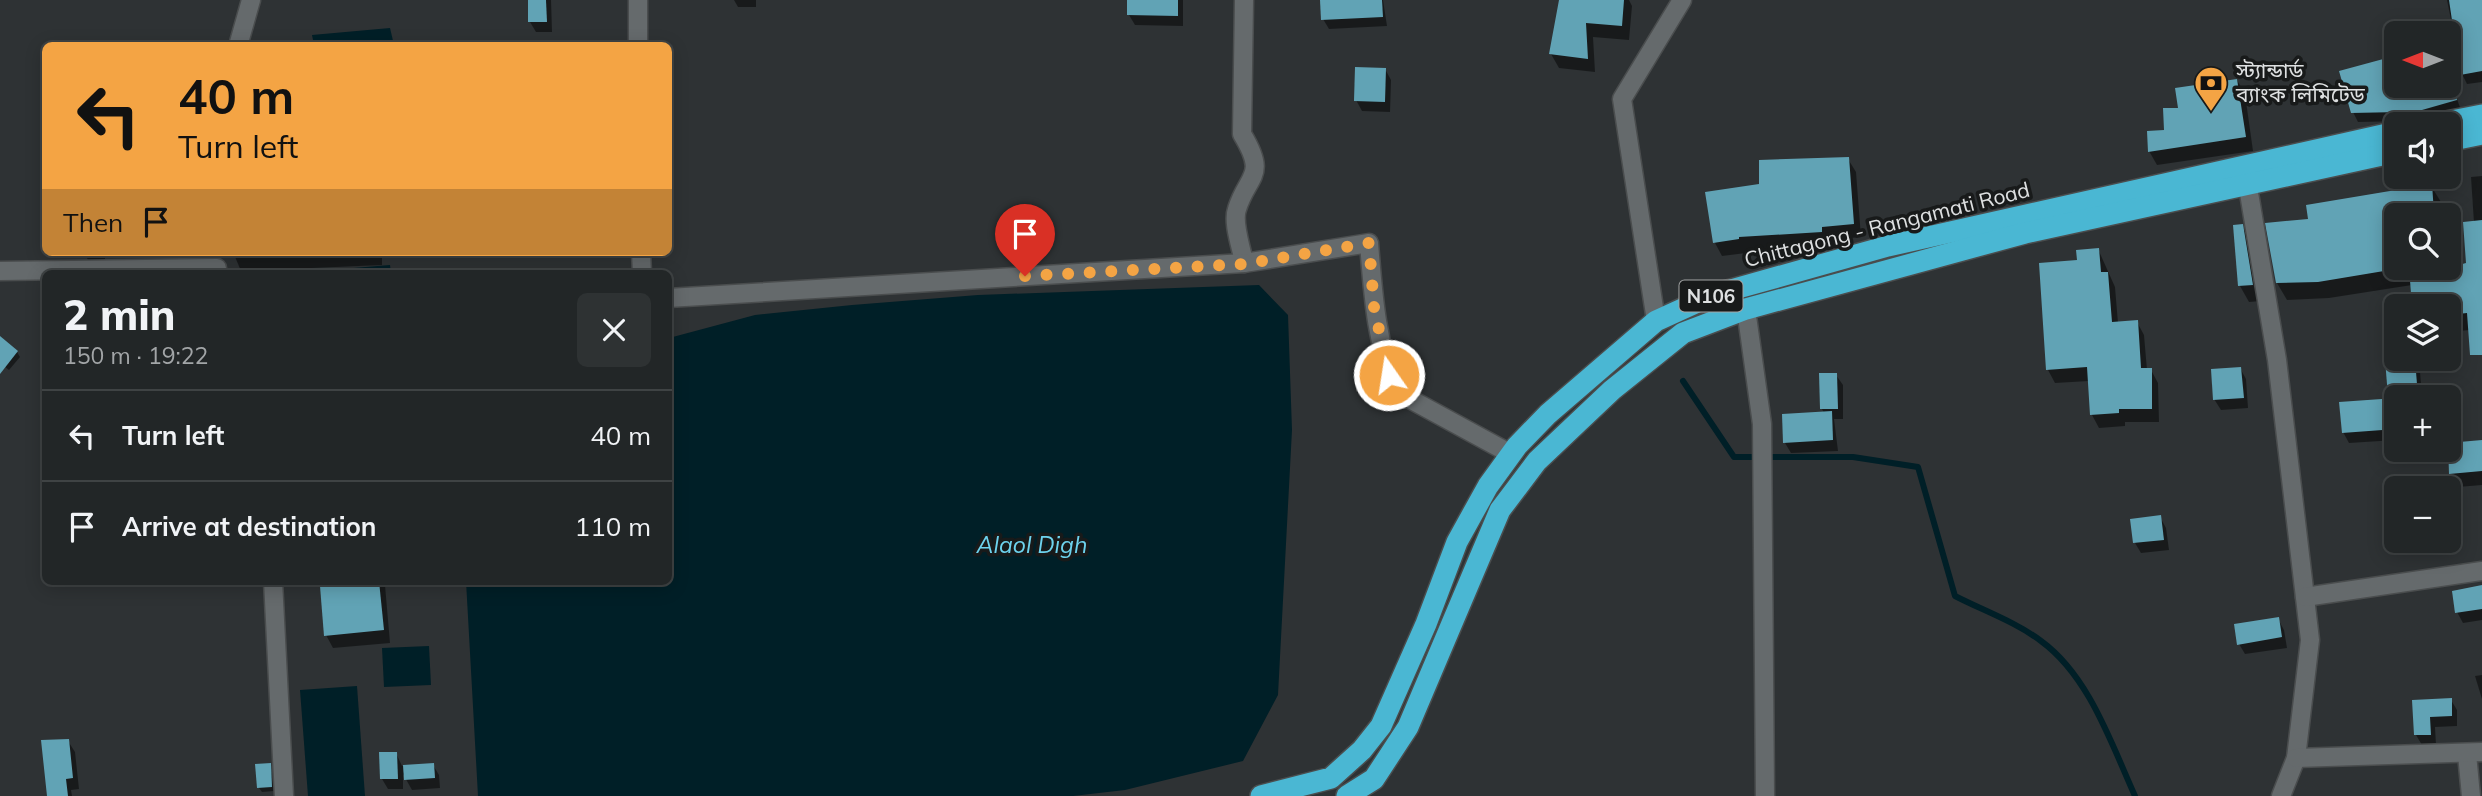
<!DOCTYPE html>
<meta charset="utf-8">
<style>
:root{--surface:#222627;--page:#2e3233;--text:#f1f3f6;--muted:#a2a5a7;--line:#3f4344}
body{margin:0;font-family:Mulish,"Noto Sans Bengali",sans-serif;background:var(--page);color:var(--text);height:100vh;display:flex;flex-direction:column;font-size:26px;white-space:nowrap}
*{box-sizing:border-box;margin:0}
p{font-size:23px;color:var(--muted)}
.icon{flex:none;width:38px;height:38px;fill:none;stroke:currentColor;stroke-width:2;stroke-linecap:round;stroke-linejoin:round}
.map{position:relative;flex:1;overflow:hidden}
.side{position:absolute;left:42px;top:270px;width:630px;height:315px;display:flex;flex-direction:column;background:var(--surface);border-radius:10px;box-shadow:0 4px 18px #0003,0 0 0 2px var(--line)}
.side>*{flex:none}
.hud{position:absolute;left:42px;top:42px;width:630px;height:214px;border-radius:10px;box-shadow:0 4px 18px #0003,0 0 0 2px var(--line);background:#f4a444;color:#111;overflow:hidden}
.needle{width:46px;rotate:270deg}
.fabs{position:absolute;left:2384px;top:21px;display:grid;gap:14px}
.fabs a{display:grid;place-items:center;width:77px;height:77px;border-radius:10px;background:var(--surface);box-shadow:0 4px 18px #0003,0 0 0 2px var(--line);font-size:35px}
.pin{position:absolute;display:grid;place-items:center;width:60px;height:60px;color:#fff;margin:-72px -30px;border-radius:50% 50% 50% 0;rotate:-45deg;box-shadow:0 0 7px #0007}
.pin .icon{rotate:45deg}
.me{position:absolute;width:77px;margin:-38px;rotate:347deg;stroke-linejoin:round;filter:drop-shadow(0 0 5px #0008)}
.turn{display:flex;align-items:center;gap:24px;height:147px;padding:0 21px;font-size:32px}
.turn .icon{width:91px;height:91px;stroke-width:2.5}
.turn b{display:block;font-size:49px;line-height:60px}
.then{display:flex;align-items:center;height:66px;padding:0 21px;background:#0003;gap:14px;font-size:26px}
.round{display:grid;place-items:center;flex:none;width:74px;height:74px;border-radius:10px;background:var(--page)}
.summary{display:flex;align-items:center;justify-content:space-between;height:119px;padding:0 21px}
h1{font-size:42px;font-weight:800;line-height:52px}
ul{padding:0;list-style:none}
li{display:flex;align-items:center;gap:21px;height:91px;padding:0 21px;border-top:2px solid var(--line)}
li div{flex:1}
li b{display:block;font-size:26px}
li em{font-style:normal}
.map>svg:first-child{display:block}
.water{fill:#001f27}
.shadow{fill:#0007}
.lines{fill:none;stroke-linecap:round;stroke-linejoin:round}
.stream{stroke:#001f27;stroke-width:6}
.building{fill:#61a3b5}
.street-casing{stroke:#4a4d4e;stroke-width:21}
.highway-casing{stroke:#4a4d4e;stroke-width:24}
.street{stroke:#656a6c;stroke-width:18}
.highway{stroke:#4ab7d3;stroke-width:21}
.route{stroke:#f4a444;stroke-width:12;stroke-dasharray:0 21.6}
.labels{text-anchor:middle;stroke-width:7;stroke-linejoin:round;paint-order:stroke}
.shield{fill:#181a1a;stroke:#a3a5a5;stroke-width:2}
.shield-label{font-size:19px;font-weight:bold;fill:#dee0e1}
.poi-label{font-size:21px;fill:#dee0e1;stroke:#181a1a;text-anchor:start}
.street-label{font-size:21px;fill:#dee0e1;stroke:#181a1a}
.water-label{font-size:23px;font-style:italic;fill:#6dd3ee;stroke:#181a1a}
</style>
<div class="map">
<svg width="2482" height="796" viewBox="0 0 2482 796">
<rect width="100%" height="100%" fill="#2e3234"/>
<g class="water">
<path d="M390 28 394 45H314L312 35Z"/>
<path d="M390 265 391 273H293Z"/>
<path d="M1259 285 1288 315 1292 430 1278 695 1243 761 1125 790 1073 796H478L466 581H668L669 338 755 315 852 305 978 295Z"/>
<path d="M429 646 431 685 384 687 382 648Z"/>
<path d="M357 686 365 796H308L300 690Z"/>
</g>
<g class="shadow">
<path d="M529 0H551L552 32H536L530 22Z"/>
<path d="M734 0H756V7H738Z"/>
<path d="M1129 0H1183V26L1135 25 1129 15Z"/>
<path d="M1321 0H1383L1387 26 1329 29 1323 19Z"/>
<path d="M1561 0H1629L1632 6 1629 40 1593 37 1595 72 1559 68 1551 54Z"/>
<path d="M2447 0H2482V82L2467 84 2462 74Z"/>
<path d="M2386 60 2399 98 2451 83 2461 110 2411 124 2406 121 2358 122 2353 112Z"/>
<path d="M1385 69 1391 80 1390 112 1362 111 1356 100Z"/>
<path d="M2237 80 2245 94 2253 151 2157 165 2149 151 2180 109Z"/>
<path d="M1848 159 1856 172 1861 237 1829 240V245L1746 250V253L1722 256 1715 243 1760 185Z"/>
<path d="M2482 176V352L2470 330 2448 332V306H2413L2412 285 2329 298 2287 300 2277 283 2310 221 2431 186 2441 202 2442 215H2396V268L2431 269 2468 265 2474 223 2471 177Z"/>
<path d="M2242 226 2251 242 2261 301 2249 302 2240 286Z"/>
<path d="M2098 249 2115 287 2118 323 2137 322 2144 335 2147 370H2151L2158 383 2159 422H2125V426L2099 428 2092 415 2089 381 2055 383 2048 370 2079 261Z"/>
<path d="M85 252H105V268L91 269Z"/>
<path d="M233 252H382V265L241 271Z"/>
<path d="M2396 332V359H2419L2422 397H2396V440L2349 443 2343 432 2386 401 2389 386 2385 333Z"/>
<path d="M0 347 17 352 20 357 9 370 0 363Z"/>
<path d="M2240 368 2246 379 2248 408 2221 410 2214 399Z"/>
<path d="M1836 375 1843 385V419H1834L1838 451 1791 453 1785 443 1824 413 1822 409Z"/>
<path d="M2482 442V485L2458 487 2451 473Z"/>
<path d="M2160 517 2166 528 2169 550 2141 553 2135 543Z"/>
<path d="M322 581H396V584L385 585 390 643 333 648 326 635Z"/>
<path d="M2482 587V622V620L2463 623 2457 612Z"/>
<path d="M2278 619 2284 630 2287 648 2245 654 2239 644Z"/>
<path d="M2482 675V699L2475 676Z"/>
<path d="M2451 700 2457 710V726L2435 727 2436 745H2422L2416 735 2414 701Z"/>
<path d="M68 741 75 752 79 789 71 790 72 796H48Z"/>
<path d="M396 753 402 766 433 765 439 775 440 788 412 790 403 774V789H388L382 779Z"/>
<path d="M270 765 274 791 262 792 259 788Z"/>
</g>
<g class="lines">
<path class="stream" d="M1683 381 1734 457H1853L1918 467 1955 596C1982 610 2016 622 2041 641 2089 676 2111 743 2135 796"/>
</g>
<g class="building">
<path d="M528 0H546L547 22H528Z"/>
<path d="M1127 0H1178V16L1127 15Z"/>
<path d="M1320 0H1382L1383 17 1321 20Z"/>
<path d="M1559 0H1624L1622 26 1586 23 1588 59 1549 54Z"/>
<path d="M2449 0H2482V71L2460 75Z"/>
<path d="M2387 58 2397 97 2436 86H2448L2452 81 2457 100 2401 116 2400 112 2351 113 2339 71Z"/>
<path d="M1355 67 1386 68 1385 102 1354 101Z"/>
<path d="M2237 79 2246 137 2148 152 2147 131 2164 130 2163 108H2178L2175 88Z"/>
<path d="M1849 157 1854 224 1822 227V232L1739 237V239L1713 243 1705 192 1759 184V160Z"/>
<path d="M2432 184 2434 213 2396 215V269L2318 282 2276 283 2265 223 2308 219 2306 205Z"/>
<path d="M2482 220V355H2470L2467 313 2448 315V306H2412L2409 268H2448L2466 263 2463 222Z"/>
<path d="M2243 224 2253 285 2238 286 2233 225Z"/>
<path d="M2099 248 2101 272H2108L2112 322 2138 320 2141 368H2152V409H2119V413L2090 415 2087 367 2046 370 2039 263 2077 260 2076 250Z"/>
<path d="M0 336 18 351 0 374Z"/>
<path d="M2385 359H2415L2418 397H2388Z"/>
<path d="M2241 367 2244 398 2213 400 2211 369Z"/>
<path d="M1819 373H1837L1838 409H1820Z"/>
<path d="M2396 398V429L2342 433 2339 402Z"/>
<path d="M1832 411 1833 440 1783 443 1782 414Z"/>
<path d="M2482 440V471L2449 474 2448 443Z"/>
<path d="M2161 515 2164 540 2133 543 2130 519Z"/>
<path d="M379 581 384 630 324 636 320 586Z"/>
<path d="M2482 585V609L2455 613 2452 591Z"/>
<path d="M2279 617 2282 637 2237 645 2234 624Z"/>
<path d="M2452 698V716L2430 717 2431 735H2414L2412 700Z"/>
<path d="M69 739 73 778 66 779 68 796H47L41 740Z"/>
<path d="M379 752H397L398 779H380Z"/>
<path d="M271 763 272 787 257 788 255 764Z"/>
<path d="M434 763 435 778 404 780 403 765Z"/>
</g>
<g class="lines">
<defs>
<g id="street">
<path d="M638 0V46"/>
<path d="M1244 0 1242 134C1268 177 1248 174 1237 209 1232 223 1242 249 1244 263L1369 243C1373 293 1376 345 1397 392L1511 454"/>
<path d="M238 46 251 0"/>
<path d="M2249 193 2277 360 2310 640 2296 758 2281 796"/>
<path d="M641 252 642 273"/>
<path d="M0 271 217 268"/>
<path d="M668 298 1244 263"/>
<path d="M1746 309 1762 424 1765 796"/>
<path d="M1656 321 1622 99 1682 0"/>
<path d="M273 581 284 796"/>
<path d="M2305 597 2482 571"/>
<path d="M2467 754 2471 796"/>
<path d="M2296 758 2482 752"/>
</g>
<g id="highway">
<path d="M2436 124 2482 115"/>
<path d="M2448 141 2482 134"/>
<path d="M1261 796 1331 778 1362 750 1381 726 1426 624 1457 542 1488 486 1517 446 1548 414 1656 321 1713 295 1888 246 2396 132"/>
<path d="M1347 796 1374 779 1408 727 1500 510 1537 461 1612 390 1683 333 1746 309 2025 233 2396 152"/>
</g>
</defs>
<use href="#street" class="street-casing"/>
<use href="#highway" class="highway-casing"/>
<use href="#street" class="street"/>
<use href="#highway" class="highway"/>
</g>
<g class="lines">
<path class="route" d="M1025 276 1244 264 1369 243 1374 307 1389 375"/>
</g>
<defs>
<symbol id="bank-pin" viewBox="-11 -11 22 30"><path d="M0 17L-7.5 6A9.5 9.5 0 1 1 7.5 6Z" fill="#f4a444" stroke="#181a1a"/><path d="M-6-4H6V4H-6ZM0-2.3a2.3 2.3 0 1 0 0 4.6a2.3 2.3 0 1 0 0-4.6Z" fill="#111"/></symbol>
</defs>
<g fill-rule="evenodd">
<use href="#bank-pin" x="2192" y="64" width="38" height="52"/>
</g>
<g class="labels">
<rect class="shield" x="1679.5" y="280.5" width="63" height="31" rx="5"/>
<g class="shield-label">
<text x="1711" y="303">N106</text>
</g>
<g class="poi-label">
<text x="2236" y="78">স্ট্যান্ডার্ড<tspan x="2236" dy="24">ব্যাংক লিমিটেড</tspan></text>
</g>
<g class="street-label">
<text transform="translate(1887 225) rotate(-14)" y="7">Chittagong - Rangamati Road</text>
</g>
<g class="water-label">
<text x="1032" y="553">Alaol Digh</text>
</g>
</g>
</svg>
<div class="fabs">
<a><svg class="needle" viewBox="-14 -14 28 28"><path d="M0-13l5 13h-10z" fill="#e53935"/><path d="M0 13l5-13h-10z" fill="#a2a5a7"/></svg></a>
<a><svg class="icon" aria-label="sound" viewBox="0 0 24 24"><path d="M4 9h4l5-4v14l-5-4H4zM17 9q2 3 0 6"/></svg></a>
<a><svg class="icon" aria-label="search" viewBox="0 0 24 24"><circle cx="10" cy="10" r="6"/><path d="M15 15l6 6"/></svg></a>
<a><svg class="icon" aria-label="layers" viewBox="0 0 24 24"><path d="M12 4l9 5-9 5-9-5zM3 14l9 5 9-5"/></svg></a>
<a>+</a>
<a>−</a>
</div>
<div class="pin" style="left:1025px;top:276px;background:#d93025"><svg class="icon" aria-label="arrive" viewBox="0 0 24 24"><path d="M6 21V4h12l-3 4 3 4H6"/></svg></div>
<svg class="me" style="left:1389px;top:375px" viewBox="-20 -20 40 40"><circle r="17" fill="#f4a444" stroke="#fff" stroke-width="3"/><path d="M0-11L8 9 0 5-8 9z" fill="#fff"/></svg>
<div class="hud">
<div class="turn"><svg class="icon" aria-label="left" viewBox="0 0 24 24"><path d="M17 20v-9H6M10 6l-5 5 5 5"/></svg><div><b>40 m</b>Turn left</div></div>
<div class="then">Then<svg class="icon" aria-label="arrive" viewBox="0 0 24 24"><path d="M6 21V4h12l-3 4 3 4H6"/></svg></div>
</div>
<section class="side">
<div class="summary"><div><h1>2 min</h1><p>150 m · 19:22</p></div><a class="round"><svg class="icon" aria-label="close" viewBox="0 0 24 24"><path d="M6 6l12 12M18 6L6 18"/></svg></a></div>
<ul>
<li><svg class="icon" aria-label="left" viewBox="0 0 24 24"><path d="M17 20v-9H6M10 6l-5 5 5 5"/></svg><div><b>Turn left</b></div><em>40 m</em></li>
<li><svg class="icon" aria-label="arrive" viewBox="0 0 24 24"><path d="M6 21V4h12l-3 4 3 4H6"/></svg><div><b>Arrive at destination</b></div><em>110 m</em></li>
</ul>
</section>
</div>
